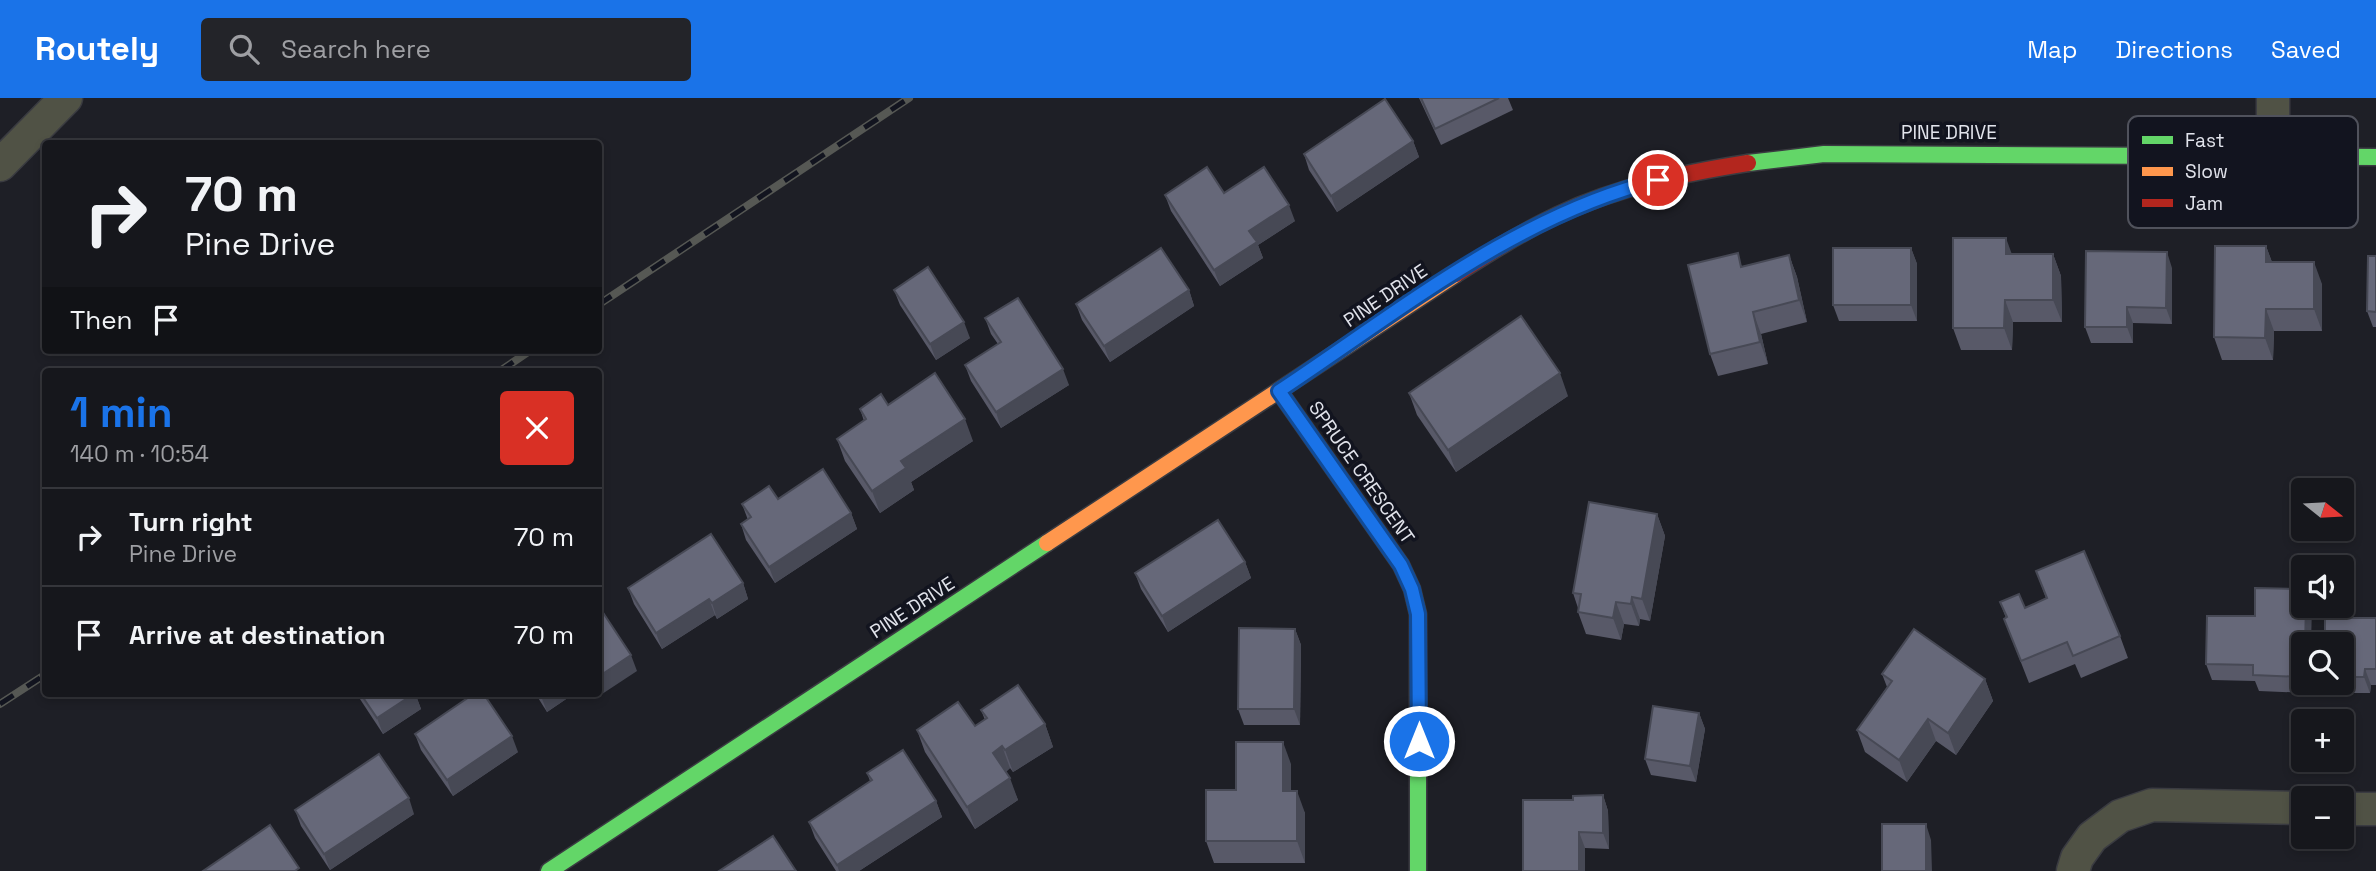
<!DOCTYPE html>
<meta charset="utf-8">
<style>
:root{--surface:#16171c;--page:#232429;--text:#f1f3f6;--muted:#9e9fa3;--line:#35363b;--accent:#1a73e8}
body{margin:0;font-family:"Space Grotesk",sans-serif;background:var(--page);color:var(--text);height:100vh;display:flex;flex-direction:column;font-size:26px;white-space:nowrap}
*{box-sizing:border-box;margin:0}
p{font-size:23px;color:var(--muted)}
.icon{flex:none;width:38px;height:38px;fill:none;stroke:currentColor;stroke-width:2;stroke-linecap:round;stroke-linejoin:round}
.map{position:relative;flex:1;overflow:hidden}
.details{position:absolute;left:42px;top:270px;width:560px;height:329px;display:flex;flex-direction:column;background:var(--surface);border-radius:7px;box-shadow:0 4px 10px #0003,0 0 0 2px var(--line)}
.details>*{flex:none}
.guide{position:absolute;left:42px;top:42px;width:560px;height:214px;border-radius:7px;box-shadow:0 4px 10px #0003,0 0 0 2px var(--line);background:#16171c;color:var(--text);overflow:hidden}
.needle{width:46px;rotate:108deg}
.buttons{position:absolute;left:2291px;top:380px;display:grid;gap:14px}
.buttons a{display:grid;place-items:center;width:63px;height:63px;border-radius:7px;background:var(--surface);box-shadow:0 4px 10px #0003,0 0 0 2px var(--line);font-size:35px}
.pin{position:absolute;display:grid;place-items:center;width:60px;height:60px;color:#fff;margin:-30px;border:4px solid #fff;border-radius:50%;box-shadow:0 2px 7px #0007}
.me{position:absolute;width:77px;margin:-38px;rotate:0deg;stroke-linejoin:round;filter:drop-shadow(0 0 5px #0008)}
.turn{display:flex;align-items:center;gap:24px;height:147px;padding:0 28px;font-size:32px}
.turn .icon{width:91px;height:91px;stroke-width:2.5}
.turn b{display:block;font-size:49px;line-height:60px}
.then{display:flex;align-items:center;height:66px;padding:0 28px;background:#0003;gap:14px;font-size:26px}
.round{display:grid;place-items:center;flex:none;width:74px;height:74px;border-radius:7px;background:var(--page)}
.overview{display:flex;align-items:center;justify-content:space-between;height:119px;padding:0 28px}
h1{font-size:42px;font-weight:800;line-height:52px;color:var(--accent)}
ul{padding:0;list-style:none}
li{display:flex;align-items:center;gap:21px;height:98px;padding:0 28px;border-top:2px solid var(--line)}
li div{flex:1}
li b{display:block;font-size:26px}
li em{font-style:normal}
header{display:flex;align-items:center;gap:42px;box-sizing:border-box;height:98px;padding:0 35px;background:var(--accent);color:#fff}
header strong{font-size:33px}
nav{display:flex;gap:38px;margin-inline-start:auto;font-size:24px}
.search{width:490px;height:63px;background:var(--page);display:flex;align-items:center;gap:18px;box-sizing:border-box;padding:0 24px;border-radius:7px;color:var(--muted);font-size:26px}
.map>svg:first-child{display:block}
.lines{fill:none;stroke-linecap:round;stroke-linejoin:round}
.street-casing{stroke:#3a3b41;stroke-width:35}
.fast-casing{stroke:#3a3b41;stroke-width:19}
.slow-casing{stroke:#3a3b41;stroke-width:19}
.jam-casing{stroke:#3a3b41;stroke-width:19}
.street{stroke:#505245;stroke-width:32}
.fast{stroke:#63d668;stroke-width:16}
.slow{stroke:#ff974d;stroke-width:16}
.jam{stroke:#b3261e;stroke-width:16}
.rail-casing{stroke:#565854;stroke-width:8}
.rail{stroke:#12141f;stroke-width:5;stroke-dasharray:16;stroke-linecap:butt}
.wall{fill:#585968}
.shaded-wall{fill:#474955}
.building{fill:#666879;stroke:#474955;stroke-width:2}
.route-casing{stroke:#114b97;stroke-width:18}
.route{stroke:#1a73e8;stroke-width:12}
.labels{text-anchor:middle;stroke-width:7;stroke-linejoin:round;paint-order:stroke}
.street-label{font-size:19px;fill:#e1e3eb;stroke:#12141f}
.key{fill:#12141f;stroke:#50525c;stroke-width:2}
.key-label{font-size:19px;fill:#e1e3eb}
</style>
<header>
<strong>Routely</strong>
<div class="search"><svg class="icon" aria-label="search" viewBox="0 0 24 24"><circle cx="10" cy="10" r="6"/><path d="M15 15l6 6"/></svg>Search here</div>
<nav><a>Map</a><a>Directions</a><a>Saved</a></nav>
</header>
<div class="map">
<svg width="2376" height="773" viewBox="0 0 2376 773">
<rect width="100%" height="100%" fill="#1e1f26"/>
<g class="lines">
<defs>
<g id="street">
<path d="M2273 0V57"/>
<path d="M0 67 66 0"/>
<path d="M2342 711H2376"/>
<path d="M2073 773 2077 760 2092 739 2120 718 2152 707 2303 710"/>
</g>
<g id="fast">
<path d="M1748 65 1824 56 2376 59"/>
<path d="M1279 293 1401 467 1412 491 1418 516V773"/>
<path d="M549 773 1047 445"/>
</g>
<path id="slow" d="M1047 445 1456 176"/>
<path id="jam" d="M1456 176C1489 155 1522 134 1558 117 1617 89 1684 75 1748 65"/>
</defs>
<use href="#street" class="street-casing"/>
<use href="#fast" class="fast-casing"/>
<use href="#slow" class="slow-casing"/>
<use href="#jam" class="jam-casing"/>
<use href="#street" class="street"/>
<use href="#fast" class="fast"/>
<use href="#slow" class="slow"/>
<use href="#jam" class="jam"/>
<defs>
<g id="rail">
<path d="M598 207 909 0"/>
<path d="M500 273 531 252"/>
<path d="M0 606 46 576"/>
</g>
</defs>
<use href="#rail" class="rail-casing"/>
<use href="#rail" class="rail"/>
</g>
<g class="wall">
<path d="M1419 0H1508L1513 12 1441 47Z"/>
<path d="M1413 43 1419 59 1337 114 1309 72 1304 56Z"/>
<path d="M1224 95 1295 123 1258 147 1263 160 1220 188 1171 113 1165 97Z"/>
<path d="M2266 148 2272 164 2322 186V233H2274L2273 262H2222L2214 239Z"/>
<path d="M1911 150 1917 166V223H1839L1833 207Z"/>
<path d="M2011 156H2053L2061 178 2062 224H2013L2012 252H1961L1953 230Z"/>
<path d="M1789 157 1797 179 1807 224 1761 236 1768 266 1718 278 1710 256 1743 168Z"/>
<path d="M2376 158V229H2373L2367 213Z"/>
<path d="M2172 170V226L2133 225V245H2091L2085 229Z"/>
<path d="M894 192 970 240 936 262 900 207Z"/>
<path d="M1189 192 1194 208 1110 264 1082 222 1076 206Z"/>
<path d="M985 220 1069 287 1001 330 971 283 965 267 998 246 991 236Z"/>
<path d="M1409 295 1568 298 1456 374 1417 317Z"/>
<path d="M888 307 973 343 911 384 914 392 880 415 845 363 837 341 864 323 860 311Z"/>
<path d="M742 406 851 415 857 431 775 485 746 442 741 426 748 422Z"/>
<path d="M1657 416 1665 438 1650 523 1640 521 1639 528 1624 526 1621 542 1586 536 1578 514V510L1573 495Z"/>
<path d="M1245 464 1251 480 1168 534 1141 491 1135 475Z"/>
<path d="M2036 473 2120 538 2128 560 2081 580 2075 566 2029 585 2004 521 2006 520 2000 504 2025 510 2046 500Z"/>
<path d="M743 485 748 501 717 521 715 517 662 551 634 506 628 490Z"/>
<path d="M2376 520V587H2371L2370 595H2330L2326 584H2342V546Z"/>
<path d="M1295 531 1301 547 1300 627H1244L1238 611Z"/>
<path d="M2303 546V584H2310V595L2259 593 2255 583 2212 582 2206 566Z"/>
<path d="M1882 576 1985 581 1993 603 1956 657 1936 643 1907 684 1865 654 1857 632 1887 589Z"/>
<path d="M356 595H415L421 611 383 636Z"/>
<path d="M535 595H575L547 614Z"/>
<path d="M981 612 1045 626 1053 649 1013 674 1010 670 1006 674 1018 702 975 731 925 654 917 632 975 628 985 622Z"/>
<path d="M1699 615 1705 631 1696 684 1651 677 1645 661Z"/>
<path d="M415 636 518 654 453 698 421 652Z"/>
<path d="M1291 666V693L1305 715V765H1214L1206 743 1236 692Z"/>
<path d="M867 675 936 703 942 719 859 773H836L815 740 809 724 870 683Z"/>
<path d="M1603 697 1608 713 1609 751 1585 750V773H1523L1573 702Z"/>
<path d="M295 712 414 716 330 772 301 728Z"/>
</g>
<g class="shaded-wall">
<path d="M1413 43 1419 59 1337 114 1331 98Z"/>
<path d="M1289 107 1295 123 1258 147 1263 160 1220 188 1214 172 1249 133Z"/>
<path d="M2006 140 2014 162 2006 156Z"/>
<path d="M2266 148 2274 170 2266 164Z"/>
<path d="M1911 150 1917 166V223L1911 207Z"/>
<path d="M2167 154 2172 170V226L2166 210Z"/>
<path d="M2053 156 2061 178 2062 224 2053 202Z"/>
<path d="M1789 157 1797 179 1807 224 1799 202Z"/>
<path d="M2314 164 2322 186V233L2314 211Z"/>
<path d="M1189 192 1194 208 1110 264 1104 248Z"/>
<path d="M2005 202 2013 224 2012 252 2004 230Z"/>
<path d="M2127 209 2133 225V245L2127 229Z"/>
<path d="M2266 211 2274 233 2273 262 2265 240Z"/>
<path d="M1753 214 1761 236 1768 266 1760 244Z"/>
<path d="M964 224 970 240 936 262 930 246Z"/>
<path d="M1063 271 1069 287 1001 330 996 314Z"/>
<path d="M1560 275 1568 298 1456 374 1448 352Z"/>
<path d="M965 321 973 343 911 384 914 392 880 415 872 393 901 363Z"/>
<path d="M851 415 857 431 775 485 769 469Z"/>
<path d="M1657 416 1665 438 1650 523 1642 501Z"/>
<path d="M1245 464 1251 480 1168 534 1162 518Z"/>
<path d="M743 485 748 501 717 521 712 505Z"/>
<path d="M1632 499 1640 521 1639 528 1631 506Z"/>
<path d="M709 501 715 517 662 551 656 535Z"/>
<path d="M1616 504 1624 526 1621 542 1613 520Z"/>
<path d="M2306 508H2312L2311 546H2305Z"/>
<path d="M1295 531 1301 547 1300 627 1294 611Z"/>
<path d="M631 557 637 573 596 600 595 595H598V579Z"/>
<path d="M2365 571 2371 587 2370 595 2364 579Z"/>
<path d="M1985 581 1993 603 1956 657 1948 635Z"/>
<path d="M2306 584H2310V595Z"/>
<path d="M415 595 421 611 383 636 377 620Z"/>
<path d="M545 595H575L547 614 541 598Z"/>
<path d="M1699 615 1705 631 1696 684 1690 668Z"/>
<path d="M1928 621 1936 643 1907 684 1899 662Z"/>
<path d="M1045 626 1053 649 1013 674 1005 652Z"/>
<path d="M512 638 518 654 453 698 447 682Z"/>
<path d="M1283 644 1291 666V715L1283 693Z"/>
<path d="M1002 648 1010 670 1001 677 993 655Z"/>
<path d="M1010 680 1018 702 975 731 967 709Z"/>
<path d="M1297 693 1305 715V765L1297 743Z"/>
<path d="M1603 697 1608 713 1609 751 1603 735Z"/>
<path d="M409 700 414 716 330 772 324 756Z"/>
<path d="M936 703 942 719 859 773H839L837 767Z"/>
<path d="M1926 726 1931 742 1932 773H1926Z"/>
<path d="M1579 734 1585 750V773H1579Z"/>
</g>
<g class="building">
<path d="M1421 0H1499L1435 31Z"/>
<path d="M1385 1 1413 43 1331 98 1304 56Z"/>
<path d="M1207 69 1224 95 1264 69 1289 107 1249 133 1257 144 1214 172 1165 97Z"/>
<path d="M1953 140H2006V156H2053V202H2005L2004 230H1953Z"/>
<path d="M2215 148H2266V164H2314V211H2266L2265 240 2214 239Z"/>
<path d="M1161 150 1189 192 1104 248 1076 206Z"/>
<rect x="1833" y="150" width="78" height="57"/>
<path d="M2086 153 2167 154 2166 210 2127 209V229H2085Z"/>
<path d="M1738 155 1741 169 1789 157 1799 202 1753 214 1760 244 1710 256 1688 167Z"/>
<path d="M2368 158H2376V214L2367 213Z"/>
<path d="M928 169 964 224 930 246 894 192Z"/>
<path d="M1018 200 1063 271 996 314 965 267 1001 244 985 220Z"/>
<path d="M1521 218 1560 275 1448 352 1409 295Z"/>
<path d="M935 275 965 321 901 363 906 370 872 393 837 341 866 321 860 311 881 296 888 307Z"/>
<path d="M823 371 851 415 769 469 741 426 751 419 742 406 769 388 778 401Z"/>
<path d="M1589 404 1657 416 1642 501 1632 499 1631 506 1616 504 1613 520 1578 514 1581 496 1573 495Z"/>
<path d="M1218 422 1245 464 1162 518 1135 475Z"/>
<path d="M711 436 743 485 712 505 709 501 656 535 628 490Z"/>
<path d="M2084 453 2120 538 2073 558 2067 544 2021 563 2004 521 2007 519 2000 504 2019 496 2025 510 2047 500 2036 473Z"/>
<path d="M2255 490 2303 491V508H2306L2305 546H2303V579L2253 577V567L2206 566 2207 518H2255Z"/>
<path d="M598 507 631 557 598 579Z"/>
<path d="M2325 520H2376V571H2365L2364 579H2342V546H2325Z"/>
<path d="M1239 530 1295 531 1294 611H1238Z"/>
<path d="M1914 531 1985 581 1948 635 1928 621 1899 662 1857 632 1892 583 1882 576Z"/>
<path d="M1018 587 1045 626 1005 652 1002 648 993 655 1010 680 967 709 917 632 958 604 975 628 987 620 981 612Z"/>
<path d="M360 595H415L377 620Z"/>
<path d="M475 595H483L512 638 447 682 415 636Z"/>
<path d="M1653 608 1699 615 1690 668 1645 661Z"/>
<path d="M1236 644H1283V693H1297V743H1206V692H1236Z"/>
<path d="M903 652 936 703 837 767 809 724 872 682 867 675Z"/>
<path d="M379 656 409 700 324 756 295 712Z"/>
<path d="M1603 697V735L1579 734V773H1523V702H1573V698Z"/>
<rect x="1882" y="726" width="44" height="47"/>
<path d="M270 727 299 770 295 773H203Z"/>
<path d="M773 738 796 773H719Z"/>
</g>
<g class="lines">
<defs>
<path id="route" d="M1419 643 1418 516 1412 491 1401 467 1279 293C1398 214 1517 117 1658 82"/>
</defs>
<use href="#route" class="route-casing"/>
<use href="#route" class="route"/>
</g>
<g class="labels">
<g class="street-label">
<text x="1949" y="41">PINE DRIVE</text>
<text transform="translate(1385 197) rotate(-34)" y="7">PINE DRIVE</text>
<text transform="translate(1362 374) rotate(55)" y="7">SPRUCE CRESCENT</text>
<text transform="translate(912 509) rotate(-33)" y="7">PINE DRIVE</text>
</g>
</g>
<rect x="2128" y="18" width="230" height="112" rx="10" class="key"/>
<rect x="2142" y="38" width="31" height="8" fill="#63d668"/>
<rect x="2142" y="69" width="31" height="9" fill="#ff974d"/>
<rect x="2142" y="101" width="31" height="8" fill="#b3261e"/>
<g class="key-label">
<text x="2185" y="49">Fast</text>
<text x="2185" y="80">Slow</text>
<text x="2185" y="112">Jam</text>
</g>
</svg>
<div class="buttons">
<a><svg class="needle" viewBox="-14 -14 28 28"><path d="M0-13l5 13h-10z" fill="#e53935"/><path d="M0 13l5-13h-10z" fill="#9e9fa3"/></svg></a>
<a><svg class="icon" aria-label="sound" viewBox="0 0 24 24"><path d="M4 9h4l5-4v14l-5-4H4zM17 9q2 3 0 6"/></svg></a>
<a><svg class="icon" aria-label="search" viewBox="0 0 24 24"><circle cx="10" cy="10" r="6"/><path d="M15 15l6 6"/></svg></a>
<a>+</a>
<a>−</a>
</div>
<div class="pin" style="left:1658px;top:82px;background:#d93025"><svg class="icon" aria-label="arrive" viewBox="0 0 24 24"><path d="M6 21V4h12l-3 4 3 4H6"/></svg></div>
<svg class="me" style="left:1419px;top:643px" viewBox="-20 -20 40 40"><circle r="17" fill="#1a73e8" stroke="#fff" stroke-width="3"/><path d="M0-11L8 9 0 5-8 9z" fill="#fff"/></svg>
<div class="guide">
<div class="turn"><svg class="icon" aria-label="right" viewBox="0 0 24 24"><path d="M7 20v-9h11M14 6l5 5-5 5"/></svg><div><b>70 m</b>Pine Drive</div></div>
<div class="then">Then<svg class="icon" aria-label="arrive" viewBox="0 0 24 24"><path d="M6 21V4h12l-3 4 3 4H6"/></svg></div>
</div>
<section class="details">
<div class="overview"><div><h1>1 min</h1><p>140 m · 10:54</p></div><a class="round" style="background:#d93025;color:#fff"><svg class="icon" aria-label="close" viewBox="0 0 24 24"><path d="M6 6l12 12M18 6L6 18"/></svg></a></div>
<ul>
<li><svg class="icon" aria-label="right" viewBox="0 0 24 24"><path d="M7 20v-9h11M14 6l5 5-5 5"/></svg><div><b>Turn right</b><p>Pine Drive</p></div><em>70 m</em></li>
<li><svg class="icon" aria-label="arrive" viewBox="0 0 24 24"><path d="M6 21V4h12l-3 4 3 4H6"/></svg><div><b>Arrive at destination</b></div><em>70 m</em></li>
</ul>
</section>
</div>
